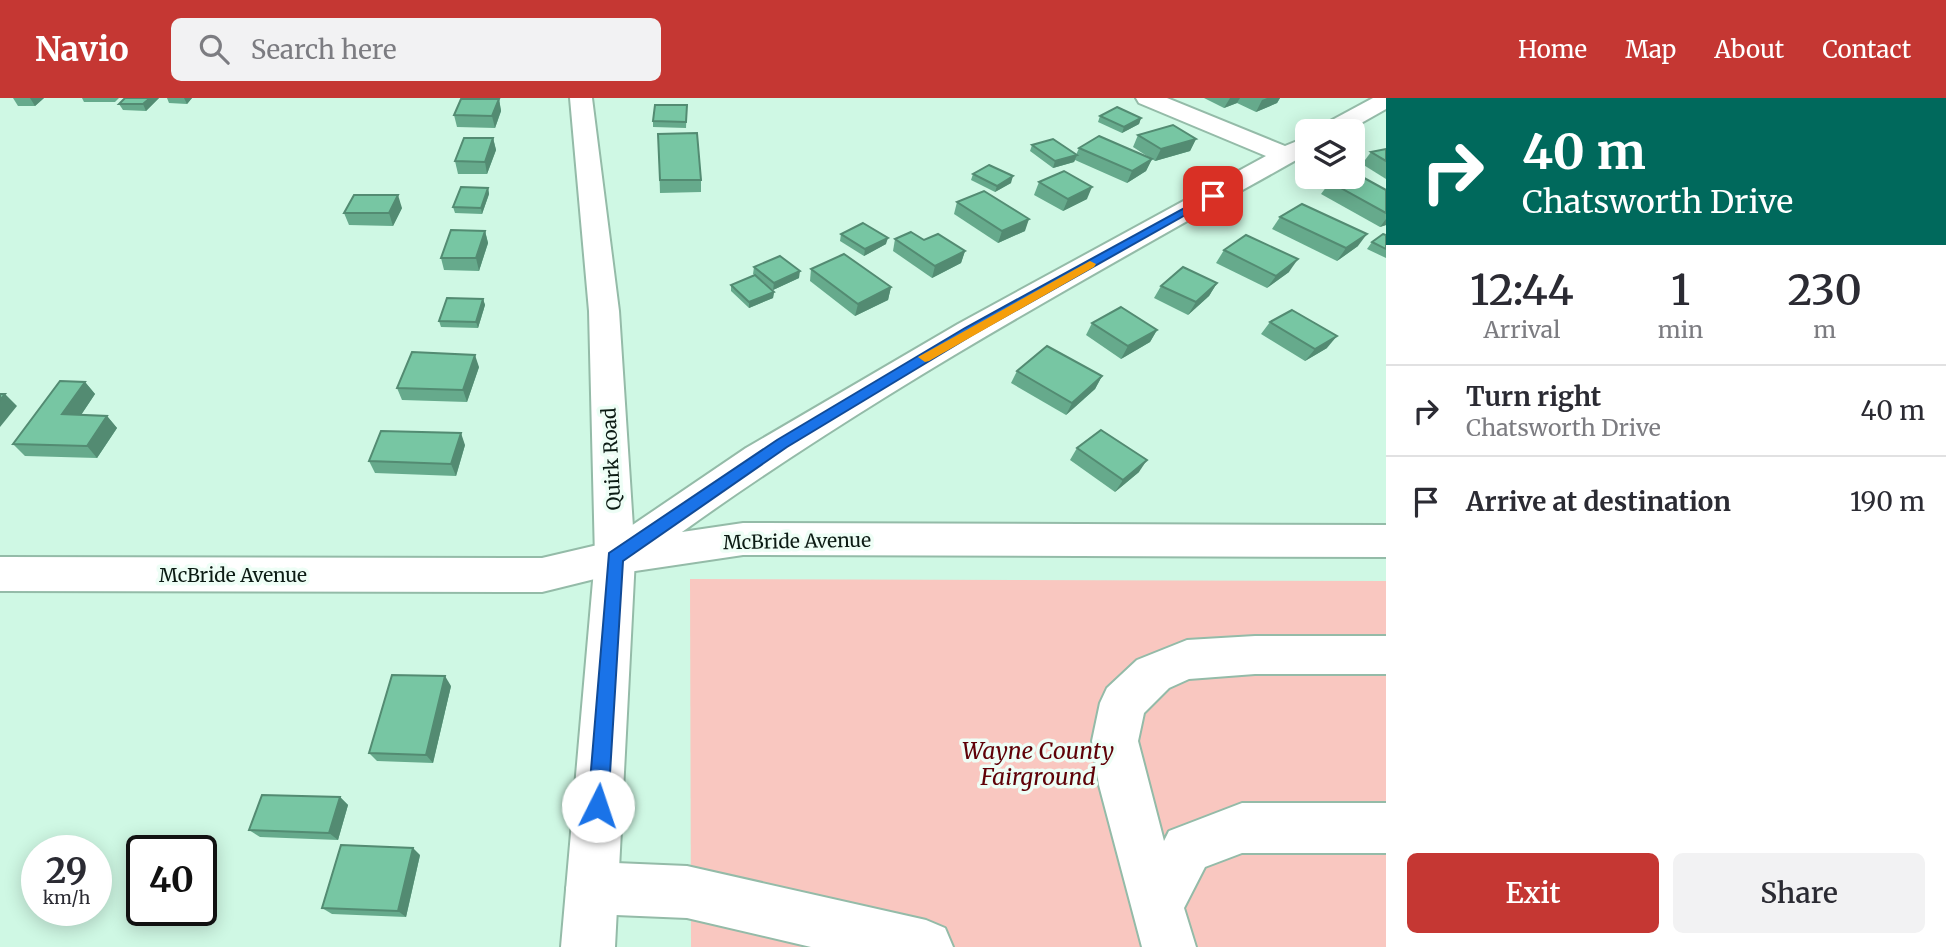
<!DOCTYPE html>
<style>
:root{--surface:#fff;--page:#f2f2f3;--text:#2b2b33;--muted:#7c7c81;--line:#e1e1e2;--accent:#c53733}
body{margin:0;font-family:Merriweather,serif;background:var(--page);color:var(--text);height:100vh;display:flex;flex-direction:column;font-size:26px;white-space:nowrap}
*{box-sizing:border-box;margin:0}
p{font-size:23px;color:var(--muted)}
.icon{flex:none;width:38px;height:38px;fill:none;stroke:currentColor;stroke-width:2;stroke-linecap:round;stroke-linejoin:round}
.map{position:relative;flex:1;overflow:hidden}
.drawer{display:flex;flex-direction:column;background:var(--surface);width:560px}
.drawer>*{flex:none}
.banner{background:#00695c;color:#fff;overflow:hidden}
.tools{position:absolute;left:1295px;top:21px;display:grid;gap:14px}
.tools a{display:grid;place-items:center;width:70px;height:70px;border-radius:10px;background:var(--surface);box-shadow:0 4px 18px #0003;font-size:35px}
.speed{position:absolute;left:21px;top:737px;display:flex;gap:14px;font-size:35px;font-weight:700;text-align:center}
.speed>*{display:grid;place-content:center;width:91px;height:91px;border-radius:50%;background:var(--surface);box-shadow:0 4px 18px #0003;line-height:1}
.speed small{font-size:18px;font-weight:400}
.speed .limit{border:4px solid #111;border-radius:10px;background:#fff;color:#111}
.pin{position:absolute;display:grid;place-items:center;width:60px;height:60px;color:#fff;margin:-30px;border-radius:14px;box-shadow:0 4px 10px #0006}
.me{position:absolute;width:77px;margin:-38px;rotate:4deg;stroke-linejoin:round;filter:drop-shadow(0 0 5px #0008)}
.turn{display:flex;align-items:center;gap:24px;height:147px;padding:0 21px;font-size:32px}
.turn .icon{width:91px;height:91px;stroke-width:2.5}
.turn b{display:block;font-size:49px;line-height:60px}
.eta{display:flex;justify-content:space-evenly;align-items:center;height:119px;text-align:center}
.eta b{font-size:42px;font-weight:600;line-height:49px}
.primary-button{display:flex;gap:14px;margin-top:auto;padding:14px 21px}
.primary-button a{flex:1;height:80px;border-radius:10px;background:var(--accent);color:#fff;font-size:28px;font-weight:600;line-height:80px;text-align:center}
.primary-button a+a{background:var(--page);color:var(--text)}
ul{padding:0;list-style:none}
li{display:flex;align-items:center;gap:21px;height:91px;padding:0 21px;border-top:2px solid var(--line)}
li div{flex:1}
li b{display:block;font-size:26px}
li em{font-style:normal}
header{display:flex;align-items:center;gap:42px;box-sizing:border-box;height:98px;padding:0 35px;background:var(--accent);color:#fff}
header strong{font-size:33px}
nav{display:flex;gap:38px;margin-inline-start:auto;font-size:24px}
.search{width:490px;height:63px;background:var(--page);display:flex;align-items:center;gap:18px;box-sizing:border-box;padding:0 24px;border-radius:10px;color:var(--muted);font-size:26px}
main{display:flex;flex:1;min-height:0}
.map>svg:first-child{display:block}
.green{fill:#f9c7c0}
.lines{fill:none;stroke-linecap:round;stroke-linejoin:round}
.minor-casing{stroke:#94bba8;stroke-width:4}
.tertiary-casing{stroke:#94bba8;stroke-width:4}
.minor{fill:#fff;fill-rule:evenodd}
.tertiary{fill:#fff;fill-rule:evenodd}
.wall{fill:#66aa8c}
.shaded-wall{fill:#538b72}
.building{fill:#77c6a3;stroke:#538b72;stroke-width:2}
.route{fill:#1a73e8;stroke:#114b97;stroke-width:2}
.slow{fill:#f59e0b}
.labels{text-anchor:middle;stroke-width:7;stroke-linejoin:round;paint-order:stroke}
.street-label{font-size:19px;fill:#0c1b14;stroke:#eefef6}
.near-park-label{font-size:23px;font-style:italic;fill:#5f0107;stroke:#eefef6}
</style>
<header>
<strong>Navio</strong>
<div class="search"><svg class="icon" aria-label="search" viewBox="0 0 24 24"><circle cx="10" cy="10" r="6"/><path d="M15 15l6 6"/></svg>Search here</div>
<nav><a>Home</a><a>Map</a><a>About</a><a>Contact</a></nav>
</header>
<main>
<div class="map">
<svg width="1386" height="849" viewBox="0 0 1386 849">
<rect width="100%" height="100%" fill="#cff8e4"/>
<path class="green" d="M690 481 1386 483V849H691Z"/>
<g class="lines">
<defs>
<g id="minor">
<path d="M1136 0H1167L1285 48 1307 39V56C1095 175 880 292 682 434L743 425 1386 427V459L743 457 615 476 542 494 0 493V459L542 460 606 445 746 350 958 226 1266 58 1139 5Z"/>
<path d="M1373 0H1386V11L1347 33H1318L1321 28Z"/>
<path d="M1255 538H1386V576H1255L1189 581 1169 590 1144 615 1138 643 1164 743 1169 733 1242 705H1386V755H1242L1205 769 1184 810 1196 849H1142L1099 687 1092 643 1100 605 1107 590 1137 562 1187 542Z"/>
<path d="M592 764 687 768 926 822 945 830 953 849H811L687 820 592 816 574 808 566 790 574 772Z"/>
</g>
<path id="tertiary" d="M570 0H592L619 213 635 460 615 849H561L595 460 589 213Z"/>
</defs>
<use href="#minor" class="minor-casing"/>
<use href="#tertiary" class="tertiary-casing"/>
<use href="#minor" class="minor"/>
<use href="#tertiary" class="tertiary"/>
</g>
<g class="wall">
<path d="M13 0H44L35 8H18Z"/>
<path d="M82 0H119L115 4H84Z"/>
<path d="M125 0H159L146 13 123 12 119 6Z"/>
<path d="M167 0H192L187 6 169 5Z"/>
<path d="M1204 0H1280L1277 5 1256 14 1237 5 1224 10Z"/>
<path d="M499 1 501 13 495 30 457 29 454 17Z"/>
<path d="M687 7 686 30 653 29V23Z"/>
<path d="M1100 18 1141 20 1139 26 1122 35 1098 24Z"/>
<path d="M658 36 701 82V94L660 95Z"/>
<path d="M1138 37 1196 41 1190 53 1155 63 1152 61 1146 73 1127 85 1075 62 1074 64 1053 70 1030 53 1032 47 1076 57 1079 50 1150 60 1133 49Z"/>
<path d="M493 40 496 52 487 76H458L455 63Z"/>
<path d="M1386 51V81L1362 66 1371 54Z"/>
<path d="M973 76 1011 85 995 94 971 82Z"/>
<path d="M1039 84 1087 101 1063 113 1034 97Z"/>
<path d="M1330 84 1386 92V127L1380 129 1321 96Z"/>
<path d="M488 90 489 96 482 116 455 115 453 109Z"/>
<path d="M957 104 1025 133 998 145 954 116Z"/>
<path d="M402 110 393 128 349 127 344 115Z"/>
<path d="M1280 119 1358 148 1337 163 1272 131Z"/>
<path d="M485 133 488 145 479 173 444 172 441 160Z"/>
<path d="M841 136 886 146 864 158 840 143Z"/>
<path d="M1386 137V160L1367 151 1372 144Z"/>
<path d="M895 141 924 142 965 153 961 165 932 180 893 153Z"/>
<path d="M1224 152 1289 174 1267 190 1216 165Z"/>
<path d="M754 169 799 180 773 192 759 180 774 194 773 200 749 210 731 193V187L755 177 753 176Z"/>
<path d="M811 171 891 189 888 202 855 218 810 183Z"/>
<path d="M1217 185 1209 198 1188 217 1154 200 1161 188Z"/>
<path d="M483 201 485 207 478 230 441 229 439 223Z"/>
<path d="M1270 224 1327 250 1305 263 1261 236Z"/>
<path d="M1092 225 1157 232 1150 244 1121 261 1086 237Z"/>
<path d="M479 269 467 304 402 302 397 290Z"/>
<path d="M1017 273 1102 278 1095 291 1066 317 1011 285Z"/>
<path d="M85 284 95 296 81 317 107 318 117 330 97 360 25 358 13 346Z"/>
<path d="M465 347 456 378 375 375 369 363Z"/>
<path d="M1077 350 1139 374 1115 394 1070 362Z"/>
<path d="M451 588 433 665 377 663 369 655Z"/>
<path d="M340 699 348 707 338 742 260 739 249 732Z"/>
<path d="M420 757 406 819 332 816 322 810Z"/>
</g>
<g class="shaded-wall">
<path d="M30 0H44L35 8Z"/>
<path d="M150 0H159L146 13 143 6Z"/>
<path d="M184 0H192L187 6Z"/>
<path d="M1230 0H1240L1237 5 1224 10Z"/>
<path d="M1267 0H1280L1277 5 1256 14 1262 2Z"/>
<path d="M499 1 501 13 495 30 492 18Z"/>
<path d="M1141 20 1139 26 1122 35 1124 29Z"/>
<path d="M493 40 496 52 487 76 485 64Z"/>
<path d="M1196 41 1190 53 1155 63 1161 51Z"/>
<path d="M1077 57 1074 64 1053 70 1055 63Z"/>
<path d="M1152 61 1146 73 1127 85 1132 73Z"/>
<path d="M1013 78 1011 85 995 94 997 88Z"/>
<path d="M1092 89 1087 101 1063 113 1068 101Z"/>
<path d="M488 90 489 96 482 116 481 110Z"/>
<path d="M398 97 402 110 393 128 389 115Z"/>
<path d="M1029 121 1025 133 998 145 1002 133Z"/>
<path d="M1386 121V127L1380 129Z"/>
<path d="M485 133 488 145 479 173 476 160Z"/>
<path d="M1367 136 1358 148 1337 163 1346 150Z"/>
<path d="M888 140 886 146 864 158 865 151Z"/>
<path d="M965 153 961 165 932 180 935 168Z"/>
<path d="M1298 161 1289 174 1267 190 1276 178Z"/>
<path d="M800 173 799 180 773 192 774 185Z"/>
<path d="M1217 185 1209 198 1188 217 1196 204Z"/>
<path d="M891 189 888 202 855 218 858 206Z"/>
<path d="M774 194 773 200 749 210V204Z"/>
<path d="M483 201 485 207 478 230 476 224Z"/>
<path d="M1157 232 1150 244 1121 261 1128 248Z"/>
<path d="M1337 238 1327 250 1305 263 1315 251Z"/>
<path d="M475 257 479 269 467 304 463 292Z"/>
<path d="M1102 278 1095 291 1066 317 1072 305Z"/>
<path d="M85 284 95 296 73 329 62 316Z"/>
<path d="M5 296 17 308 0 329V302Z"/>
<path d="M107 318 117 330 97 360 87 348Z"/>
<path d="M461 335 465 347 456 378 451 366Z"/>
<path d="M1147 362 1139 374 1115 394 1123 382Z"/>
<path d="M445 578 451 588 433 665 426 657Z"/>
<path d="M340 699 348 707 338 742 329 735Z"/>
<path d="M413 750 420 757 406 819 398 813Z"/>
</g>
<g class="building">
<path d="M125 0H150L143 6H119Z"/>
<path d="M461 1H499L492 18 454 17Z"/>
<path d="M655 7H687L686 24 653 23Z"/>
<path d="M1117 9 1141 20 1124 29 1100 18Z"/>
<path d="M1173 27 1196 41 1161 51 1138 37Z"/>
<path d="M697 35 701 82H660L658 36Z"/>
<path d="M1099 38 1152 61 1132 73 1079 50Z"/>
<path d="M464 40H493L485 64 455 63Z"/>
<path d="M1053 41 1077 57 1055 63 1032 47Z"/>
<path d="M1386 51V63L1371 54Z"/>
<path d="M989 67 1013 78 997 88 973 76Z"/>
<path d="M1064 73 1092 89 1068 101 1039 84Z"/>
<path d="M1355 75 1386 92V115L1330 84 1344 79H1353V76Z"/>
<path d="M461 89 488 90 481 110 453 109Z"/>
<path d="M984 93 1029 121 1002 133 957 104Z"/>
<path d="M354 97H398L389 115H344Z"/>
<path d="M1302 106 1367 136 1346 150 1280 119Z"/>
<path d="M863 125 888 140 865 151 841 136Z"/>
<path d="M451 132 485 133 476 160H441Z"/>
<path d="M911 134 924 142 938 136 965 153 935 168 895 141Z"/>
<path d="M1383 136 1386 137V151L1372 144Z"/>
<path d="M1246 137 1298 161 1276 178 1224 152Z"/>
<path d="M844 156 891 189 858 206 811 171Z"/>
<path d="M780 158 800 173 774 185 754 169Z"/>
<path d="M1183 169 1217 185 1196 204 1161 188Z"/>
<path d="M755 177 774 194 749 204 731 187Z"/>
<path d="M447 200 483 201 476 224 439 223Z"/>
<path d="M1121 209 1157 232 1128 248 1092 225Z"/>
<path d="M1292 212 1337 238 1315 251 1270 224Z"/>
<path d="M1047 248 1102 278 1072 305 1017 273Z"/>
<path d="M412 254 475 257 463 292 397 290Z"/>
<path d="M60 283 85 284 62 316 107 318 87 348 13 346Z"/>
<path d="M0 296H5L0 302Z"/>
<path d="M1101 332 1147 362 1123 382 1077 350Z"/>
<path d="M381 333 461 335 451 366 369 363Z"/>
<path d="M392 577 445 578 426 657 369 655Z"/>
<path d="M262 697 340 699 329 735 249 732Z"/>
<path d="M341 747 413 750 398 813 322 810Z"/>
</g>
<path class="route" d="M1210 96 1219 98 974 236 787 349 623 463 608 708 605 715 598 718 590 715 588 708 609 455 777 342 965 230Z"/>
<path class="slow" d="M1090 163 1096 166 1094 169 929 263 925 264 918 259Z"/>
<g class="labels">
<g class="street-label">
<text transform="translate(611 361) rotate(-93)" y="7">Quirk Road</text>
<text transform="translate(797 443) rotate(-1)" y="7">McBride Avenue</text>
<text x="233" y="484">McBride Avenue</text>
</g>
<g class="near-park-label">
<text x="1038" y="661">Wayne County<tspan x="1038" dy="26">Fairground</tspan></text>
</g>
</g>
</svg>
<div class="tools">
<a><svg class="icon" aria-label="layers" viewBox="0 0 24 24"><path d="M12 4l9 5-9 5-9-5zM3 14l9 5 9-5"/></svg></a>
</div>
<div class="speed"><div>29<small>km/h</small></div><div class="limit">40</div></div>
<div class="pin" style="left:1213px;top:98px;background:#d93025"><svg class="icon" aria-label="arrive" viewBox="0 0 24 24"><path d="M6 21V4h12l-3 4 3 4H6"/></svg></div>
<svg class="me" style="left:598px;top:708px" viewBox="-20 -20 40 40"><circle r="19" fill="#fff"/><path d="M0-13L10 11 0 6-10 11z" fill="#1a73e8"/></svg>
</div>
<section class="drawer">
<div class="banner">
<div class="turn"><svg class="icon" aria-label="right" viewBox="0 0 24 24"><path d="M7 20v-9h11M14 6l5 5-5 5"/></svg><div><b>40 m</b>Chatsworth Drive</div></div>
</div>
<div class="eta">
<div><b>12:44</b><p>Arrival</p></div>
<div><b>1</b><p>min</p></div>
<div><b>230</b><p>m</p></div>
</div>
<ul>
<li><svg class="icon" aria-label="right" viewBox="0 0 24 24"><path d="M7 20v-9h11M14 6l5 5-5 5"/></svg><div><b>Turn right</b><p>Chatsworth Drive</p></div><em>40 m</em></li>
<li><svg class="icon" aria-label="arrive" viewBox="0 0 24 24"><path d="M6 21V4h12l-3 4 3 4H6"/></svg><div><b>Arrive at destination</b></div><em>190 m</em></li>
</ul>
<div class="primary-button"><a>Exit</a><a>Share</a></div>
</section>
</main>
